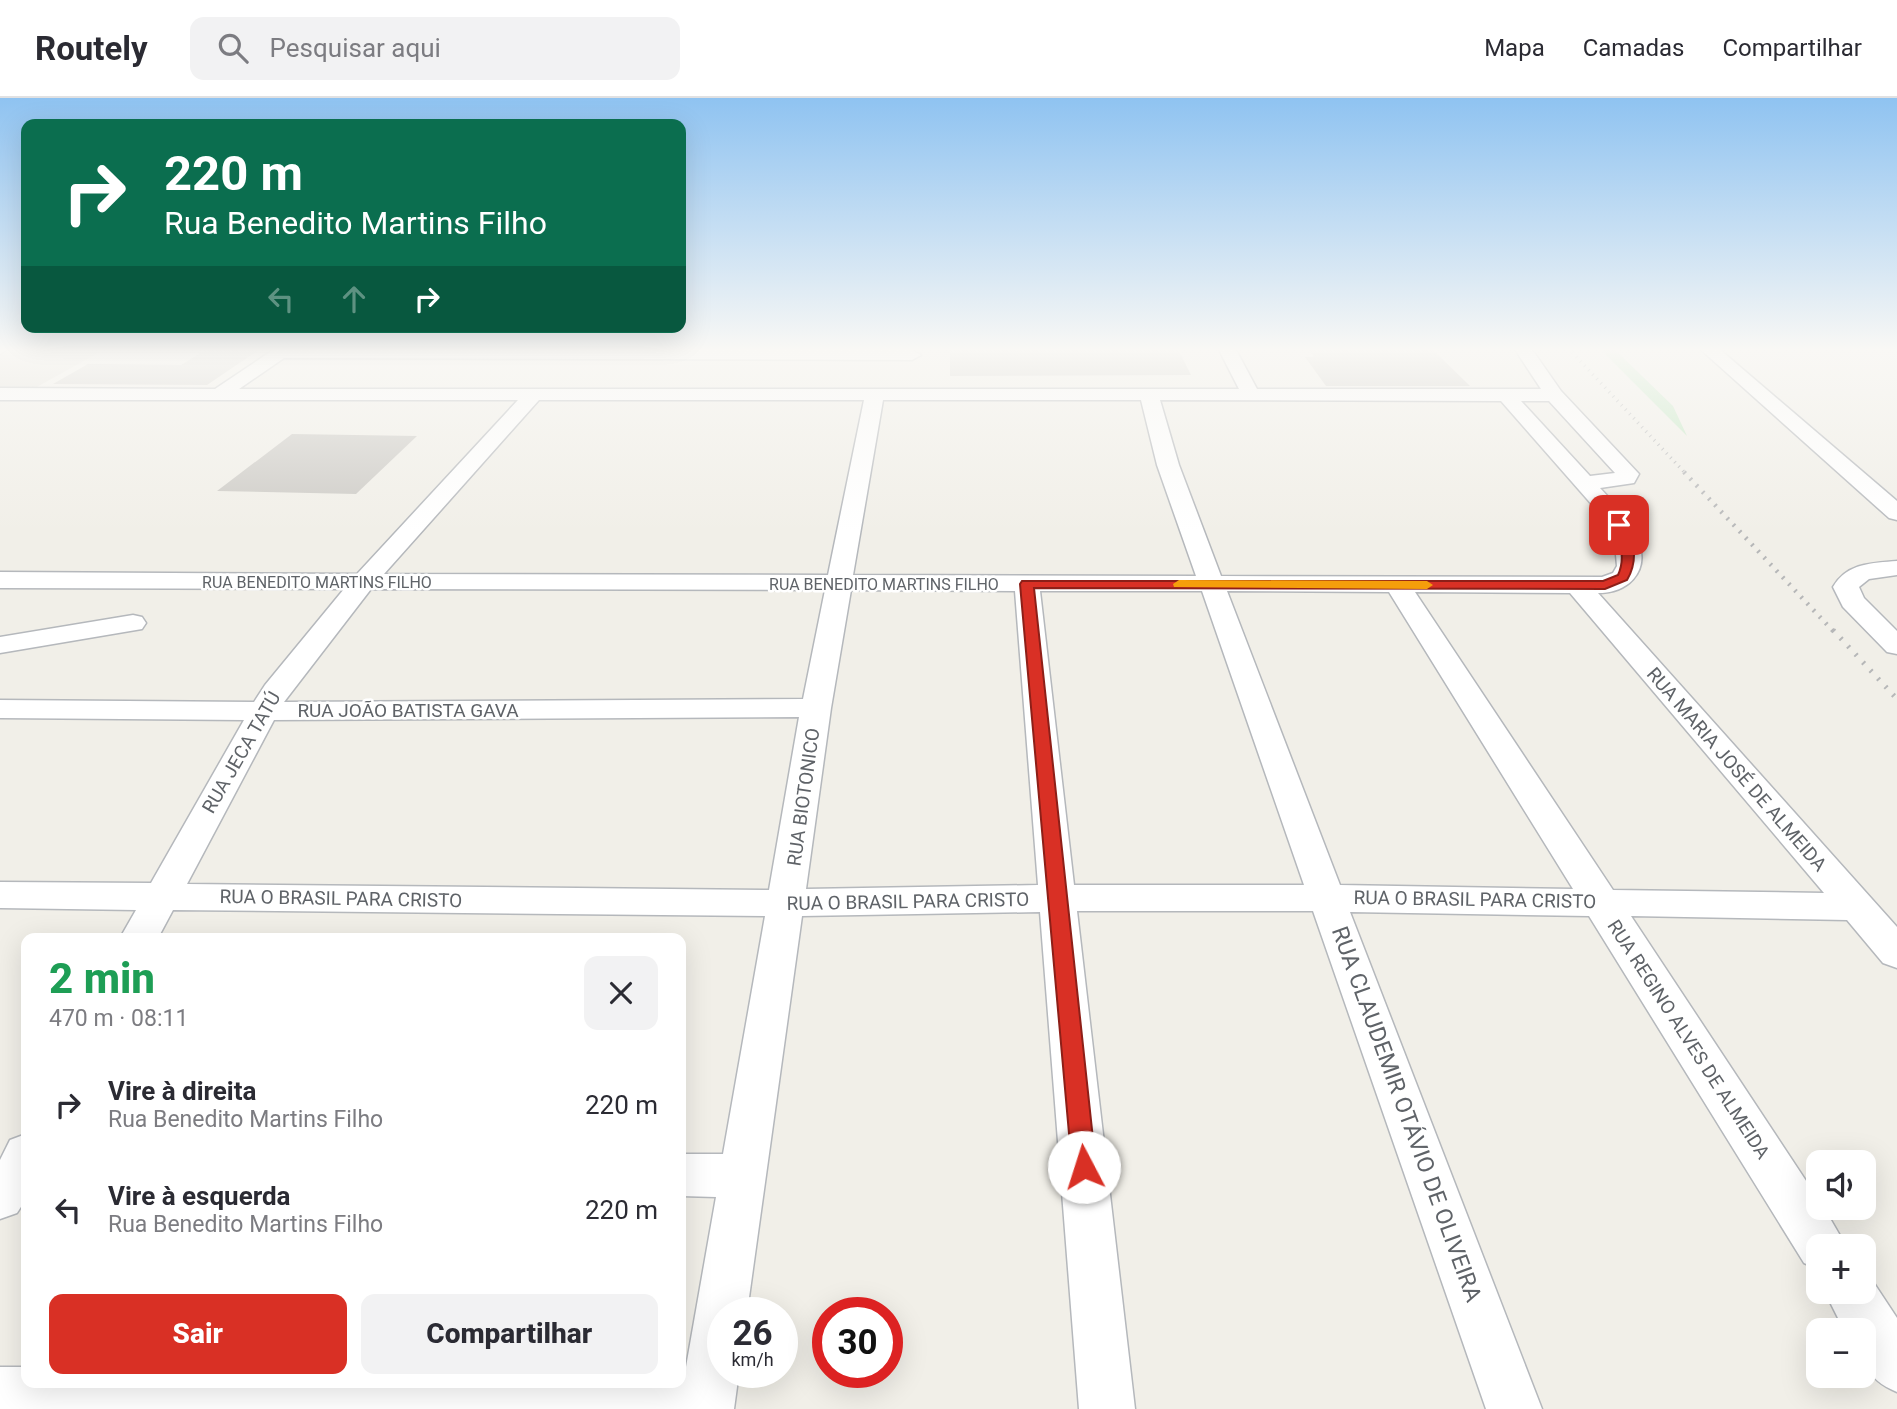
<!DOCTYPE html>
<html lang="pt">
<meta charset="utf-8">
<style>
:root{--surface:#fff;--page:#f2f2f3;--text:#2b2b33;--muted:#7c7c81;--line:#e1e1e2;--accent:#d93025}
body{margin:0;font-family:Roboto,sans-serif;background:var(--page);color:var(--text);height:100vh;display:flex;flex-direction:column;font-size:26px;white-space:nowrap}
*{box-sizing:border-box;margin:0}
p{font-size:23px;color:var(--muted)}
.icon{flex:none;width:38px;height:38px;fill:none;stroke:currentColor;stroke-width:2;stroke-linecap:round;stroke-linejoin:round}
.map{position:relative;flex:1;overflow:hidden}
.side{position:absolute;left:21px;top:835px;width:665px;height:455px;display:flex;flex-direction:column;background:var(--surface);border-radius:14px;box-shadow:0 7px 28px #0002}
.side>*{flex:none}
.hud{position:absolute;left:21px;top:21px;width:665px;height:214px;border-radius:14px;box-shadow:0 7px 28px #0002;background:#0b6e4f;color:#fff;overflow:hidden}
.buttons{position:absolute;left:1806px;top:1052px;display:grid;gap:14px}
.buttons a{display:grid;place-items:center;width:70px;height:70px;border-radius:14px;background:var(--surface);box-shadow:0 7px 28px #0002;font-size:35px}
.speed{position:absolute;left:707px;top:1199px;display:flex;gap:14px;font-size:35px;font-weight:700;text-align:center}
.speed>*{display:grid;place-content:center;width:91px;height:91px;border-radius:50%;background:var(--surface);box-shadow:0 7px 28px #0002;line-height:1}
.speed small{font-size:18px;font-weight:400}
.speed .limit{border:10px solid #d22;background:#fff;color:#111}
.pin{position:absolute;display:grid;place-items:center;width:60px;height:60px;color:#fff;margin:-30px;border-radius:14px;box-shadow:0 4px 10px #0006}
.me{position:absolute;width:77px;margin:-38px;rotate:355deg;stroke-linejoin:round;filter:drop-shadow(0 0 5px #0008)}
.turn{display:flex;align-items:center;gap:24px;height:147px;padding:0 28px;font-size:32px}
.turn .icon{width:91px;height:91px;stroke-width:2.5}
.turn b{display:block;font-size:49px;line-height:60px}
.lanes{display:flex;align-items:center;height:66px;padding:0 28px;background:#0003;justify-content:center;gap:35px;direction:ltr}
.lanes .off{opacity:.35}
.round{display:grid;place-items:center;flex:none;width:74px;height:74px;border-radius:14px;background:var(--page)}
.overview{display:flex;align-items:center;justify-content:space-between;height:119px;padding:0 28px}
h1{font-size:42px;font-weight:800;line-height:52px;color:#1e9e55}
.primary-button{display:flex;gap:14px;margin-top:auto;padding:14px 28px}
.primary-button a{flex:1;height:80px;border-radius:14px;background:var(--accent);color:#fff;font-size:28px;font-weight:800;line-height:80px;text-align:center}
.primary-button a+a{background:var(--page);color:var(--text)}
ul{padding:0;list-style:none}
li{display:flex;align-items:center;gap:21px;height:105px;padding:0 28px}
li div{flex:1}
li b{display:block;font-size:26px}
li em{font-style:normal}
header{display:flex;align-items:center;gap:42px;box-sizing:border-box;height:98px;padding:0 35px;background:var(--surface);border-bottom:2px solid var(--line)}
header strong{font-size:33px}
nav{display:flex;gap:38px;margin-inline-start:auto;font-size:24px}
.search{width:490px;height:63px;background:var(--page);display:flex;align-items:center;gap:18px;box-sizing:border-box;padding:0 24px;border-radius:14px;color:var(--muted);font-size:26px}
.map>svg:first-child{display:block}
.education{fill:#e1ded6}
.green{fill:#c5e8c5}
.building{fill:#cccac5}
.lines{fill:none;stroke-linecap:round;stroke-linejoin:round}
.minor-casing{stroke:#b5b8bc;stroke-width:3}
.minor{fill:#fff;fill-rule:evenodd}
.rail-far2{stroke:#b6b7b8;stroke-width:3.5;stroke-dasharray:1 5;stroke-linecap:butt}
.rail-far1{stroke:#b6b7b8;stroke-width:4.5;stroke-dasharray:2 7;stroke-linecap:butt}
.rail{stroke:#b6b7b8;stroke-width:5;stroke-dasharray:2 9;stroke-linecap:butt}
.route{fill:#d93025;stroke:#8d1f18;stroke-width:2}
.slow{fill:#f59e0b}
.labels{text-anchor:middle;stroke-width:5;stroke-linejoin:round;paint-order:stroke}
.far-street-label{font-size:16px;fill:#5f6368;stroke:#fff}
.street-label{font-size:19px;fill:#5f6368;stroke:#fff}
.near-street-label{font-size:23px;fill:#5f6368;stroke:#fff}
</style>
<header>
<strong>Routely</strong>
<div class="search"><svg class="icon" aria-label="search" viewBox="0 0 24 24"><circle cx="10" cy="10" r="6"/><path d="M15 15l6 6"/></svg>Pesquisar aqui</div>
<nav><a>Mapa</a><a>Camadas</a><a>Compartilhar</a></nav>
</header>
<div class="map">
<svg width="1897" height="1311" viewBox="0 0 1897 1311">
<rect width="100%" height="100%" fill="#f1efe8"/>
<path class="education" d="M9 250H101L94 254 98 255 35 290H0V255Z"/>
<path class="green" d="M1599 250H1613L1673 308 1687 338Z"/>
<g class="building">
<path d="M1307 250H1431L1470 288H1326L1305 259H1314Z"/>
<path d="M207 251H260L207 287 53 286 88 266 181 267Z"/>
<path d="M961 251H1178L1191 277 950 278V252Z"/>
<path d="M292 336 417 338 356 396 217 393Z"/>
</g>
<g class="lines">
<defs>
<g id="minor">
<path d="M0 250H9L0 256Z"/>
<path d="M276 250 912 252 921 257 912 262 284 260 239 291H1239L1218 250H1235L1257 291H1541L1514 250H1531L1561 293 1639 376 1634 385 1600 390C1615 406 1632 424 1639 445 1649 475 1627 495 1598 495L1897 829V870L1883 865 1847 822 1631 818 1818 1101V1110H1824L1846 1148H1818V1171L1804 1165 1589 818 1350 814 1542 1311H1486L1313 813H1077L1135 1311H1079L1040 814 802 818 747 1214H723V1274H739L734 1311H0V1269H26V1284H681V1269H686L716 1099 681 1098V1056H723L765 818 173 812 158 840H120L136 812 0 810V784L151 785 244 622 0 620V602L254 604 265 587 344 491 0 490V474L357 476 518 302H0V290L215 291ZM539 302H864L828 477 384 476ZM883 302H1141L1157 367 1196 478 853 477ZM1160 302 1501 303 1601 417 1615 445 1617 468 1613 475 1602 479 1221 478 1179 367ZM1521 303H1549L1615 375 1590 378ZM371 491 825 492 803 601 284 604ZM851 492 1015 493 1038 787 806 791 831 610ZM1040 493H1202L1304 787H1074ZM1227 493 1389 494 1573 791 1340 787ZM1415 494 1570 495 1824 795 1613 792ZM799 619 769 792 187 786 274 622Z"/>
<path d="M1699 250H1718L1897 403V422L1889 420Z"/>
<path d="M1897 463V477L1869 481 1859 489 1864 500 1897 533V556L1887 554 1843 509 1833 489C1847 465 1872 465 1897 463Z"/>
<path d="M133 517 142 519 146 525 142 531 0 555V539Z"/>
<path d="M26 1036V1101L17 1115 0 1121V1062L10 1042Z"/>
<path d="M1864 1174 1868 1176 1897 1220V1294C1864 1280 1864 1265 1864 1232H1844L1825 1194H1864Z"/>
</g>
</defs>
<use href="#minor" class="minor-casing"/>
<use href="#minor" class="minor"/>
<path class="rail-far2" d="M1568 250 1686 376"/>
<path class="rail-far1" d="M1684 374 1834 534"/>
<path class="rail" d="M1833 532 1897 601"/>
</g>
<linearGradient id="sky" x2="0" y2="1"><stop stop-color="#8fc3f1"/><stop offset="0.58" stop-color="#f9f8f5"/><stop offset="1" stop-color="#f9f8f5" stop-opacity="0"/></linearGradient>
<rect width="1897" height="434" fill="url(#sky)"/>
<path class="route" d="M1619 424C1638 433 1637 466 1627 482L1605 491 1034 490 1096 1069 1092 1076 1084 1080 1076 1076 1072 1069 1020 486 1022 483H1603L1618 477C1626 460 1620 444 1613 427Z"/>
<path class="slow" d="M1179 482 1427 483 1433 487 1427 491 1174 489 1173 486Z"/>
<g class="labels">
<g class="far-street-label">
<text x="317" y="490">RUA BENEDITO MARTINS FILHO</text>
<text x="884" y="492">RUA BENEDITO MARTINS FILHO</text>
</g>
<g class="street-label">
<text x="408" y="619">RUA JOÃO BATISTA GAVA</text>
<text transform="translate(241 654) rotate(-60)" y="7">RUA JECA TATÚ</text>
<text transform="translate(1737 671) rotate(49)" y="7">RUA MARIA JOSÉ DE ALMEIDA</text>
<text transform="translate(803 699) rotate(-82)" y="7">RUA BIOTONICO</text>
<text transform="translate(341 800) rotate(1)" y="7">RUA O BRASIL PARA CRISTO</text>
<text transform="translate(1475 801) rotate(1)" y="7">RUA O BRASIL PARA CRISTO</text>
<text transform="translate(908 803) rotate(-1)" y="7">RUA O BRASIL PARA CRISTO</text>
<text transform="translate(1689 941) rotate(57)" y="7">RUA REGINO ALVES DE ALMEIDA</text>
</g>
<g class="near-street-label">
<text transform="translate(1407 1016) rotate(70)" y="8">RUA CLAUDEMIR OTÁVIO DE OLIVEIRA</text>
</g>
</g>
</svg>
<div class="buttons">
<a><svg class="icon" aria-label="sound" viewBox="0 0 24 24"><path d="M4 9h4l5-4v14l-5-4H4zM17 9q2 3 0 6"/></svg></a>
<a>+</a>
<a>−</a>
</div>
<div class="speed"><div>26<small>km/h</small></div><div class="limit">30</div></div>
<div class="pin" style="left:1619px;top:427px;background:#d93025"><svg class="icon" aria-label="arrive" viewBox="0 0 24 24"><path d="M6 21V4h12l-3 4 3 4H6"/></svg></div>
<svg class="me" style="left:1084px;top:1069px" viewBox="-20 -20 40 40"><circle r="19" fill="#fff"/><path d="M0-13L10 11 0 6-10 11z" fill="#d93025"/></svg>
<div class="hud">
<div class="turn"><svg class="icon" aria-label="right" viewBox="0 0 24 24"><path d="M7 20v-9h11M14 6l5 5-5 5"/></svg><div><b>220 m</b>Rua Benedito Martins Filho</div></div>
<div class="lanes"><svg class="icon off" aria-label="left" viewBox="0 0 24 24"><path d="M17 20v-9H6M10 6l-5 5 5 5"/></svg><svg class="icon off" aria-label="ahead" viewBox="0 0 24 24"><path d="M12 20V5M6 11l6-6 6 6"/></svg><svg class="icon" aria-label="right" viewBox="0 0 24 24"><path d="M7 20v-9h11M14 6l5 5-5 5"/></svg></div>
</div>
<section class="side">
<div class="overview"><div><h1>2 min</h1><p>470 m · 08:11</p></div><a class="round"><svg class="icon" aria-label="close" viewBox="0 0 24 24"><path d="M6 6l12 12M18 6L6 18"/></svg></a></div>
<ul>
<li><svg class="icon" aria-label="right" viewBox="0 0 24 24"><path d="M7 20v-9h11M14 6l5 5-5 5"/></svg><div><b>Vire à direita</b><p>Rua Benedito Martins Filho</p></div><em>220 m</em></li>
<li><svg class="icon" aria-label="left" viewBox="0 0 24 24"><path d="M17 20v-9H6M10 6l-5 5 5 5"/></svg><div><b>Vire à esquerda</b><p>Rua Benedito Martins Filho</p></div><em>220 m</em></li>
</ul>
<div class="primary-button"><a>Sair</a><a>Compartilhar</a></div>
</section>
</div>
